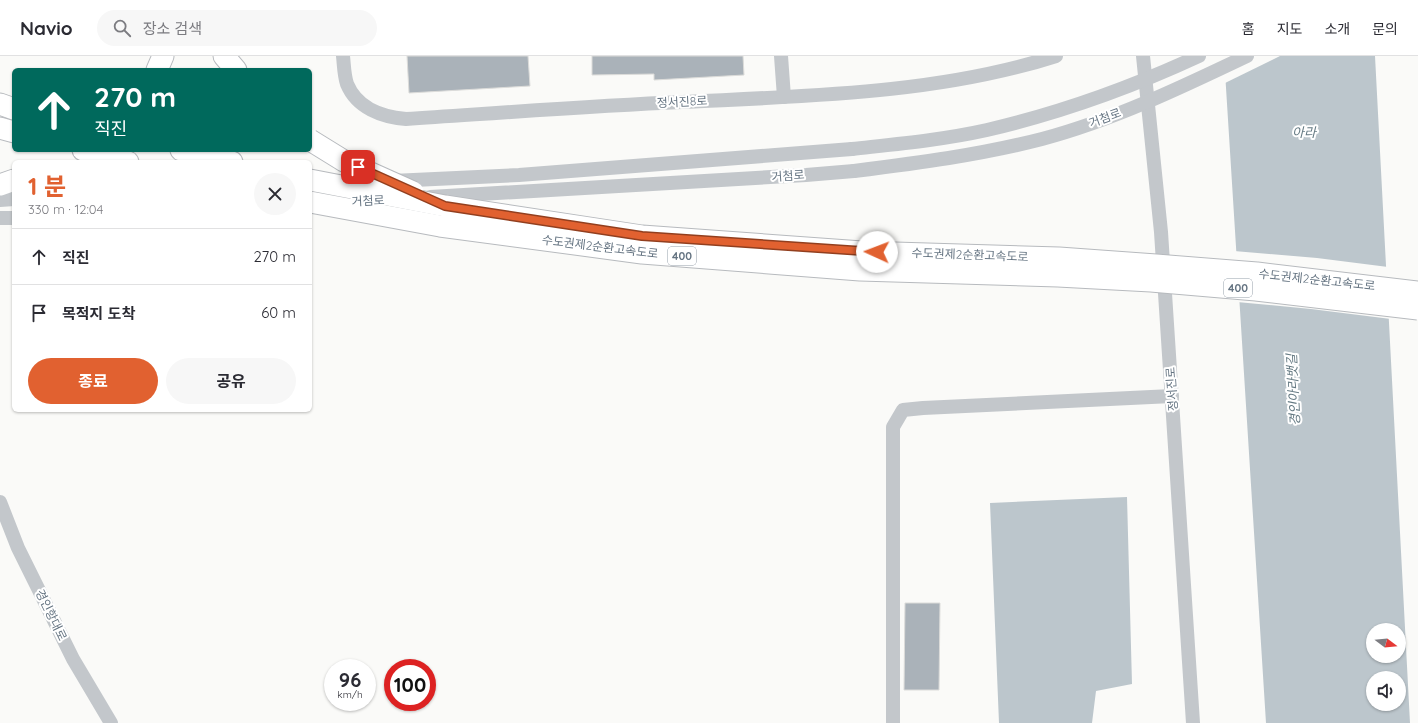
<!DOCTYPE html>
<html lang="ko">
<meta charset="utf-8">
<style>
:root{--surface:#fff;--page:#f7f7f7;--text:#2b2b33;--muted:#7c7c81;--line:#e1e1e2;--accent:#e16130}
body{margin:0;font-family:Quicksand,"Noto Sans KR",sans-serif;background:var(--page);color:var(--text);height:100vh;display:flex;flex-direction:column;font-size:15px;white-space:nowrap}
*{box-sizing:border-box;margin:0}
p{font-size:13px;color:var(--muted)}
.icon{flex:none;width:22px;height:22px;fill:none;stroke:currentColor;stroke-width:2;stroke-linecap:round;stroke-linejoin:round}
.map{position:relative;flex:1;overflow:hidden}
.panel{position:absolute;left:12px;top:104px;width:300px;height:252px;display:flex;flex-direction:column;background:var(--surface);border-radius:6px;box-shadow:0 1px 3px #0004}
.panel>*{flex:none}
.banner{position:absolute;left:12px;top:12px;width:300px;height:84px;border-radius:6px;box-shadow:0 1px 3px #0004;background:#00695c;color:#fff;overflow:hidden}
.needle{width:26px;rotate:106deg}
.tools{position:absolute;left:1366px;top:567px;display:grid;gap:8px}
.tools a{display:grid;place-items:center;width:40px;height:40px;border-radius:50%;background:var(--surface);box-shadow:0 1px 3px #0004;font-size:20px}
.speed{position:absolute;left:324px;top:603px;display:flex;gap:8px;font-size:20px;font-weight:700;text-align:center}
.speed>*{display:grid;place-content:center;width:52px;height:52px;border-radius:50%;background:var(--surface);box-shadow:0 1px 3px #0004;line-height:1}
.speed small{font-size:10px;font-weight:400}
.speed .limit{border:6px solid #d22;background:#fff;color:#111}
.pin{position:absolute;display:grid;place-items:center;width:34px;height:34px;color:#fff;margin:-17px;border-radius:8px;box-shadow:0 2px 6px #0006}
.me{position:absolute;width:44px;margin:-22px;rotate:272deg;stroke-linejoin:round;filter:drop-shadow(0 0 3px #0008)}
.turn{display:flex;align-items:center;gap:14px;height:84px;padding:0 16px;font-size:18px}
.turn .icon{width:52px;height:52px;stroke-width:2.5}
.turn b{display:block;font-size:28px;line-height:34px}
.round{display:grid;place-items:center;flex:none;width:42px;height:42px;border-radius:21px;background:var(--page)}
.summary{display:flex;align-items:center;justify-content:space-between;height:68px;padding:0 16px}
h1{font-size:24px;font-weight:700;line-height:30px;color:var(--accent)}
.cta{display:flex;gap:8px;margin-top:auto;padding:8px 16px}
.cta a{flex:1;height:46px;border-radius:24px;background:var(--accent);color:#fff;font-size:16px;font-weight:700;line-height:46px;text-align:center}
.cta a+a{background:var(--page);color:var(--text)}
ul{padding:0;list-style:none}
li{display:flex;align-items:center;gap:12px;height:56px;padding:0 16px;border-top:1px solid var(--line)}
li div{flex:1}
li b{display:block;font-size:15px}
li em{font-style:normal}
header{display:flex;align-items:center;gap:24px;box-sizing:border-box;height:56px;padding:0 20px;background:var(--surface);border-bottom:1px solid var(--line)}
header strong{font-size:19px}
nav{display:flex;gap:22px;margin-inline-start:auto;font-size:14px}
.search{width:280px;height:36px;background:var(--page);display:flex;align-items:center;gap:10px;box-sizing:border-box;padding:0 14px;border-radius:22px;color:var(--muted);font-size:15px}
.map>svg:first-child{display:block}
.water{fill:#bcc6cc;fill-rule:evenodd}
.pier{fill:#fafaf8}
.building{fill:#aab2b9;stroke:#dcdcda}
.lines{fill:none;stroke-linecap:round;stroke-linejoin:round}
.highway-casing{stroke:#b7babe;stroke-width:23}
.minor{stroke:#c3c7cb;stroke-width:14}
.highway{stroke:#fff;stroke-width:21}
.highway-bridge-casing{stroke:#b7babe;stroke-width:23;stroke-linecap:butt}
.minor-bridge{stroke:#c3c7cb;stroke-width:14}
.highway-bridge{stroke:#fff;stroke-width:21}
.route-casing{stroke:#923f1f;stroke-width:10}
.route{stroke:#e16130;stroke-width:7}
.labels{text-anchor:middle;stroke-width:4;stroke-linejoin:round;paint-order:stroke}
.shield{fill:#fff;stroke:#939ea8;stroke-width:1}
.shield-label{font-size:11px;font-weight:bold;fill:#657482}
.street-label{font-size:12px;fill:#657482;stroke:#fff}
.water-label{font-size:13px;font-style:italic;fill:#657a83;stroke:#fff}
</style>
<header>
<strong>Navio</strong>
<div class="search"><svg class="icon" aria-label="search" viewBox="0 0 24 24"><circle cx="10" cy="10" r="6"/><path d="M15 15l6 6"/></svg>장소 검색</div>
<nav><a>홈</a><a>지도</a><a>소개</a><a>문의</a></nav>
</header>
<div class="map">
<svg width="1418" height="667" viewBox="0 0 1418 667">
<rect width="100%" height="100%" fill="#fafaf8"/>
<g class="water">
<path d="M1224 0H1375L1410 667H1266ZM1373 574H1399V600H1373ZM1373 622H1399V648H1373Z"/>
<path d="M1127 441 1132 628 1096 635 1092 667H999L990 447Z"/>
</g>
<g class="pier">
<path d="M1222 0H1280L1223 28Z"/>
<path d="M1234 195 1317 202 1388 211 1391 263 1311 253 1237 246Z"/>
</g>
<g class="building">
<path d="M407 0H528L530 30 409 37Z"/>
<path d="M592 0H743L744 19 654 24V18L592 19Z"/>
<path d="M905 547H940L939 634H904Z"/>
</g>
<g class="lines">
<defs>
<g id="highway">
<path d="M224 0 236 14"/>
<path d="M157 14 163 0"/>
<path d="M0 48 14 53"/>
<path d="M0 72 14 76"/>
<path d="M83 94 128 106"/>
<path d="M181 94 232 106"/>
<path d="M0 129 14 124"/>
</g>
</defs>
<use href="#highway" class="highway-casing"/>
<g class="minor">
<path d="M343 0C344 9 344 19 347 28 357 52 382 61 406 63 498 57 590 50 682 46 805 40 938 38 1056 0"/>
<path d="M781 0 784 41"/>
<path d="M1143 0 1161 176 1193 667"/>
<path d="M392 125 519 119 852 93"/>
<path d="M430 141 806 119 854 115"/>
<path d="M0 144 14 143"/>
<path d="M0 162H14"/>
<path d="M0 446 18 492 73 603 111 667"/>
<path d="M893 667V371L903 354 923 352 1172 340"/>
</g>
<use href="#highway" class="highway"/>
<defs>
<g id="highway-bridge">
<path d="M310 84 344 105 413 136"/>
<path d="M310 124 445 150 642 180 862 196 1059 202 1156 209 1257 217 1418 236"/>
<path d="M310 146 440 170 642 197 860 214 1058 220 1151 225 1256 234 1418 253"/>
</g>
</defs>
<use href="#highway-bridge" class="highway-bridge-casing"/>
<g class="minor-bridge">
<path d="M852 93C897 88 942 84 987 74 1060 57 1130 32 1199 0"/>
<path d="M854 115C918 107 980 99 1042 83 1113 64 1180 32 1247 0"/>
</g>
<use href="#highway-bridge" class="highway-bridge"/>
</g>
<g class="lines">
<defs>
<path id="route" d="M358 111 445 150 642 180 877 196"/>
</defs>
<use href="#route" class="route-casing"/>
<use href="#route" class="route"/>
</g>
<g class="labels">
<g class="shield">
<rect x="668" y="191" width="28" height="18" rx="3"/>
<rect x="1224" y="223" width="28" height="18" rx="3"/>
</g>
<g class="shield-label">
<text x="682" y="204">400</text>
<text x="1238" y="236">400</text>
</g>
<g class="street-label">
<text transform="translate(682 46) rotate(-3)" y="4">정서진8로</text>
<text transform="translate(1105 62) rotate(-20)" y="4">거첨로</text>
<text transform="translate(788 120) rotate(-4)" y="4">거첨로</text>
<text transform="translate(368 145) rotate(-3)" y="4">거첨로</text>
<text transform="translate(600 191) rotate(7)" y="4">수도권제2순환고속도로</text>
<text transform="translate(970 199) rotate(2)" y="4">수도권제2순환고속도로</text>
<text transform="translate(1317 224) rotate(6)" y="4">수도권제2순환고속도로</text>
<text transform="translate(1172 333) rotate(-94)" y="4">정서진로</text>
<text transform="translate(51 559) rotate(64)" y="4">경인항대로</text>
</g>
<g class="water-label">
<text x="1304" y="81">아라</text>
<text transform="translate(1293 334) rotate(-93)" y="5">경인아라뱃길</text>
</g>
</g>
</svg>
<div class="tools">
<a><svg class="needle" viewBox="-14 -14 28 28"><path d="M0-13l5 13h-10z" fill="#e53935"/><path d="M0 13l5-13h-10z" fill="#7c7c81"/></svg></a>
<a><svg class="icon" aria-label="sound" viewBox="0 0 24 24"><path d="M4 9h4l5-4v14l-5-4H4zM17 9q2 3 0 6"/></svg></a>
</div>
<div class="speed"><div>96<small>km/h</small></div><div class="limit">100</div></div>
<div class="pin" style="left:358px;top:111px;background:#d93025"><svg class="icon" aria-label="arrive" viewBox="0 0 24 24"><path d="M6 21V4h12l-3 4 3 4H6"/></svg></div>
<svg class="me" style="left:877px;top:196px" viewBox="-20 -20 40 40"><circle r="19" fill="#fff"/><path d="M0-13L10 11 0 6-10 11z" fill="#e16130"/></svg>
<div class="banner">
<div class="turn"><svg class="icon" aria-label="ahead" viewBox="0 0 24 24"><path d="M12 20V5M6 11l6-6 6 6"/></svg><div><b>270 m</b>직진</div></div>
</div>
<section class="panel">
<div class="summary"><div><h1>1 분</h1><p>330 m · 12:04</p></div><a class="round"><svg class="icon" aria-label="close" viewBox="0 0 24 24"><path d="M6 6l12 12M18 6L6 18"/></svg></a></div>
<ul>
<li><svg class="icon" aria-label="ahead" viewBox="0 0 24 24"><path d="M12 20V5M6 11l6-6 6 6"/></svg><div><b>직진</b></div><em>270 m</em></li>
<li><svg class="icon" aria-label="arrive" viewBox="0 0 24 24"><path d="M6 21V4h12l-3 4 3 4H6"/></svg><div><b>목적지 도착</b></div><em>60 m</em></li>
</ul>
<div class="cta"><a>종료</a><a>공유</a></div>
</section>
</div>
